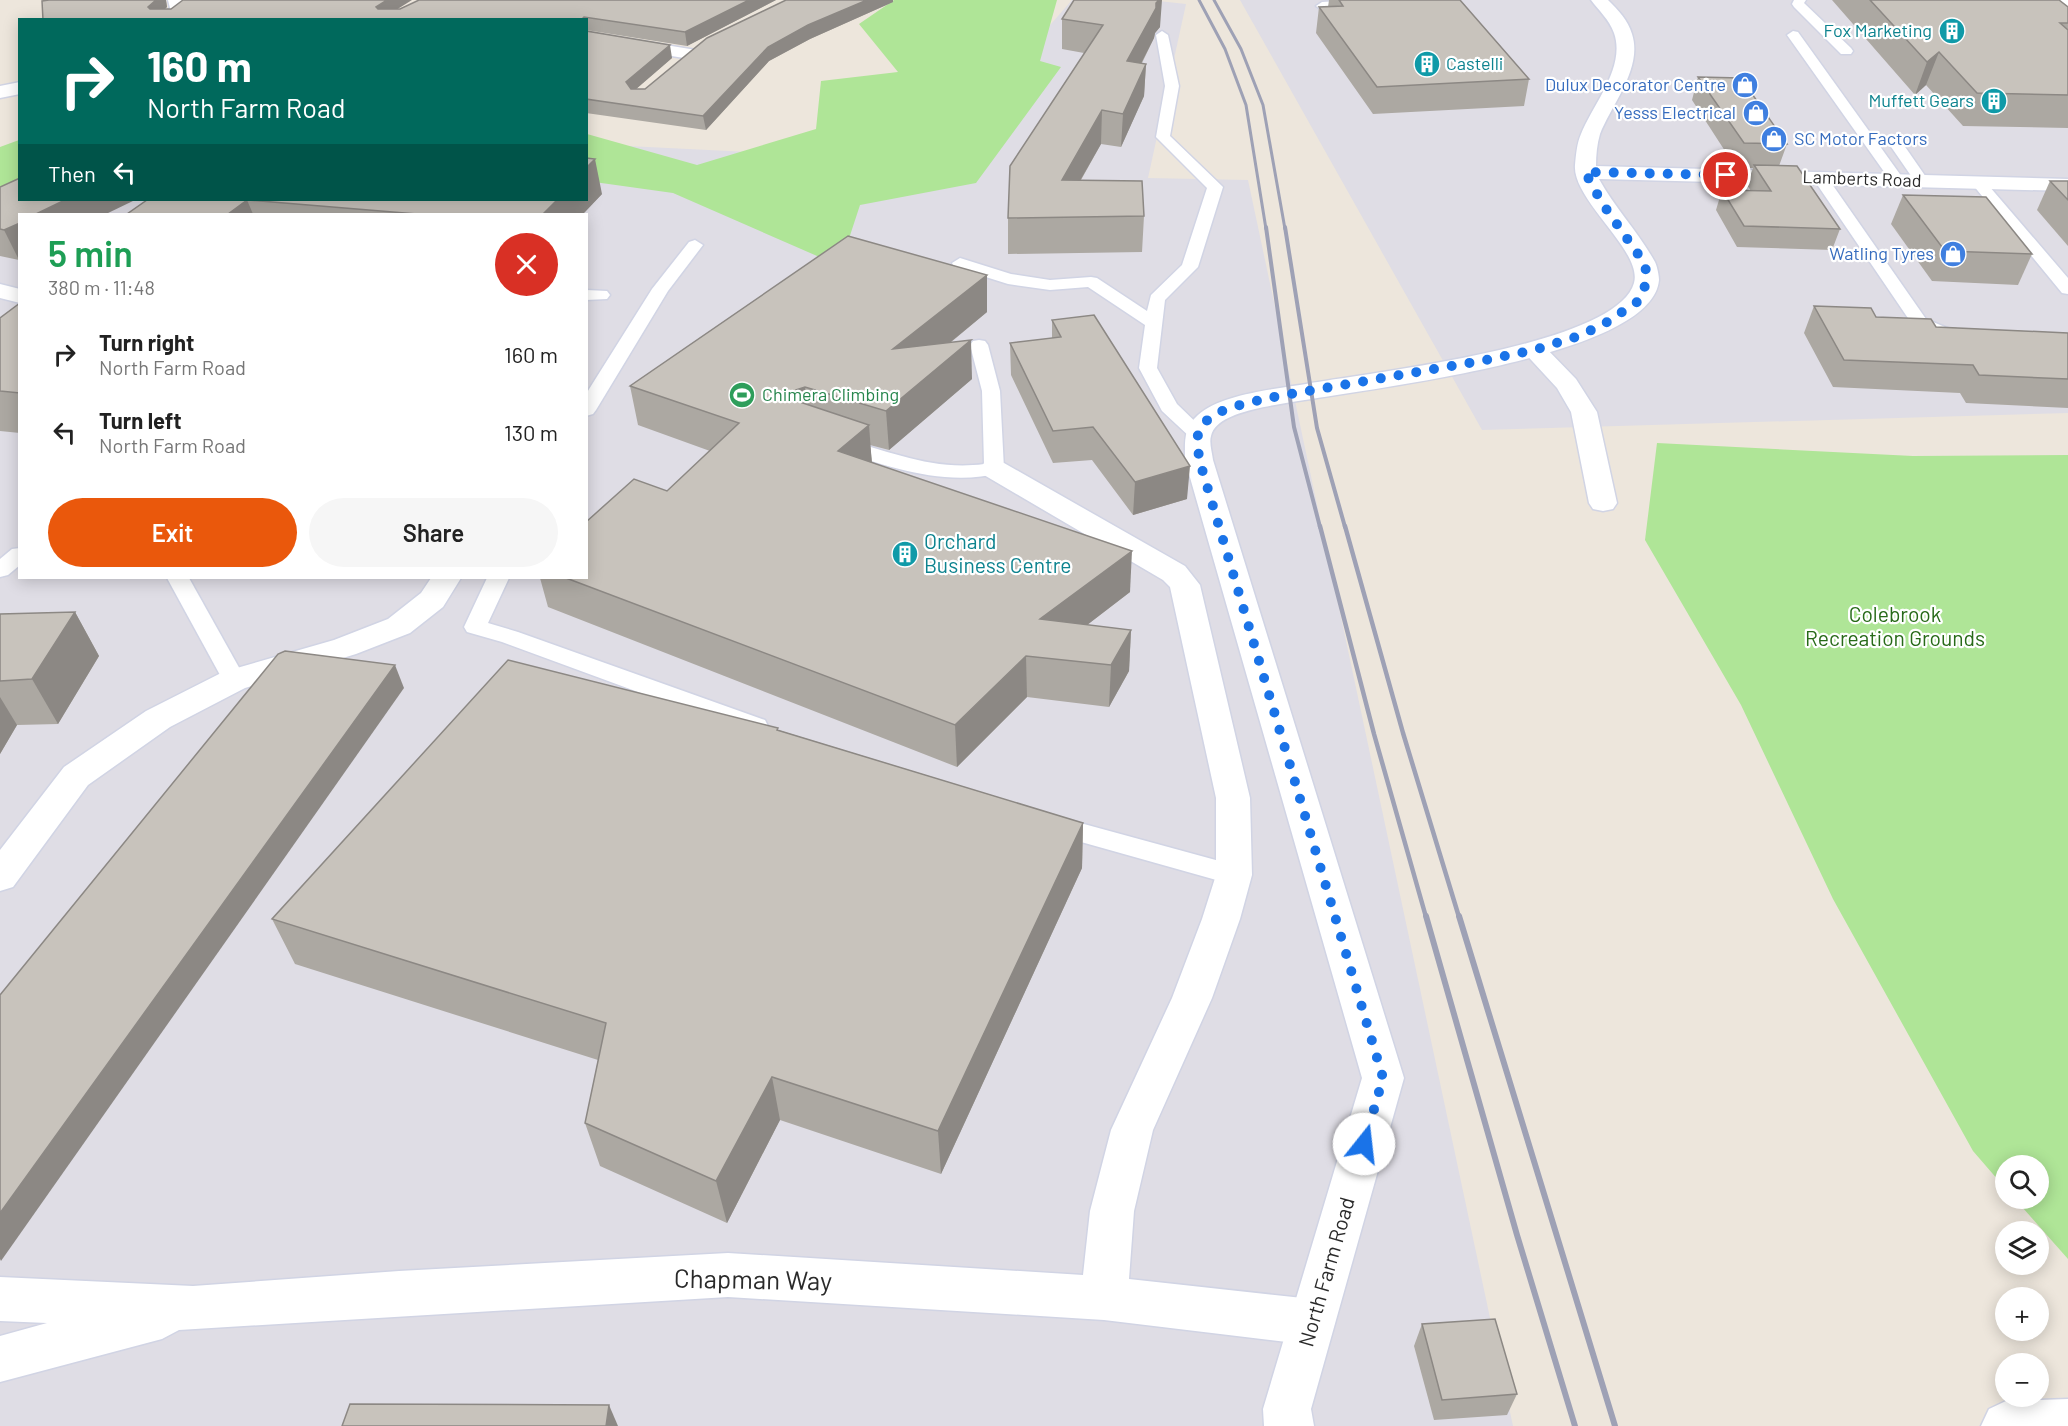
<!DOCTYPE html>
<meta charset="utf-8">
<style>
:root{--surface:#fff;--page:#f6f6f6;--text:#222;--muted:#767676;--accent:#ea580c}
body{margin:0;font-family:Barlow,sans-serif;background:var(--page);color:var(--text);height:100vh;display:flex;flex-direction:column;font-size:22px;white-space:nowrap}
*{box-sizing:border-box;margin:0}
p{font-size:20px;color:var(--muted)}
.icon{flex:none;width:33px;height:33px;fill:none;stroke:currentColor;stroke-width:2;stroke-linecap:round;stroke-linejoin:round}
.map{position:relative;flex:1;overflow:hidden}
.details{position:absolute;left:18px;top:213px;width:570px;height:366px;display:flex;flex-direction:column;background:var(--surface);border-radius:0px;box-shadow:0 3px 15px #0003}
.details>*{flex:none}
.top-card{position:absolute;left:18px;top:18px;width:570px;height:183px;border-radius:0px;box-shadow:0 3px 15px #0003;background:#00695c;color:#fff;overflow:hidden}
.controls{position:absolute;left:1995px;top:1155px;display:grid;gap:12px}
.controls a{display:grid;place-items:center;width:54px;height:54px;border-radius:50%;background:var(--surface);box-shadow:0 3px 15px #0003;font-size:30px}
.pin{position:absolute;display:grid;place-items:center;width:51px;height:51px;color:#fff;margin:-26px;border:3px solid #fff;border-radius:50%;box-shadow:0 2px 6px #0007}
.me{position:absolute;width:66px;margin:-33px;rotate:16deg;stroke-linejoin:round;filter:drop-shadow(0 0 4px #0008)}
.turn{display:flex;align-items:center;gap:21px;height:126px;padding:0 30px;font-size:27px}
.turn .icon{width:78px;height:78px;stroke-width:2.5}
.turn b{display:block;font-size:42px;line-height:51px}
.then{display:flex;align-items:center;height:57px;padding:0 30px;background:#0003;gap:12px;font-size:22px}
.round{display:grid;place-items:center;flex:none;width:63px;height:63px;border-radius:32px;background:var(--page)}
.head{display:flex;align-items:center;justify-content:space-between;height:102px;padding:0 30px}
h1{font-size:36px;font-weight:600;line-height:45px;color:#1e9e55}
.action{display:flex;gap:12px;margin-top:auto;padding:12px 30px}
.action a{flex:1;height:69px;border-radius:36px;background:var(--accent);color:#fff;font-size:24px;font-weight:600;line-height:69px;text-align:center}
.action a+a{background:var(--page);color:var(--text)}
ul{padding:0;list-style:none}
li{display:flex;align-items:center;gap:18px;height:78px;padding:0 30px}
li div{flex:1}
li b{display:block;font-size:22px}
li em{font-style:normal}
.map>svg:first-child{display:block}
.industrial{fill:#dfdde5;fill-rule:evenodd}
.green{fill:#afe597}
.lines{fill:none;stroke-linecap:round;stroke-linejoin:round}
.service-casing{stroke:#d1d4e4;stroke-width:3}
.minor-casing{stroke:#d1d4e4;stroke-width:3}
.tertiary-casing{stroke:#d1d4e4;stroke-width:3}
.service{fill:#fff;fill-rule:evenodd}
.minor{fill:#fff;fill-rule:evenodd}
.tertiary{fill:#fff;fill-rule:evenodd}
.rail-far3{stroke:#9ea1b5;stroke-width:3}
.rail-far2{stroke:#9ea1b5;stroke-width:4}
.rail-far1{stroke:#9ea1b5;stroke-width:4.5}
.rail{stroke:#9ea1b5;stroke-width:6}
.wall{fill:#aca8a2}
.shaded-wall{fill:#8c8884}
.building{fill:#c8c3bc;stroke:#8c8884;stroke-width:1.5}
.route{stroke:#1a73e8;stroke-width:10;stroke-dasharray:0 18}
.labels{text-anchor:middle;stroke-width:4.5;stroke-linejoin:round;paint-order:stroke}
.far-culture-label{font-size:18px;fill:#0d838f;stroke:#fff;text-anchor:end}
.far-shop-label{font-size:18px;fill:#366cbe;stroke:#fff;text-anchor:end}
.far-street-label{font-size:18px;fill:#2a2a2a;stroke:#fff}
.far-leisure-label{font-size:18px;fill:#27864d;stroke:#fff;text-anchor:start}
.culture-label{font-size:21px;fill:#0d838f;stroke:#fff;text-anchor:start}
.park-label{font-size:21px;fill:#276a18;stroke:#fff}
.street-label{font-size:21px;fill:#2a2a2a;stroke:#fff}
.near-street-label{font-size:26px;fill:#2a2a2a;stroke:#fff}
</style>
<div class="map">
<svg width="2068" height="1426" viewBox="0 0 2068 1426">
<rect width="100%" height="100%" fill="#ede6dc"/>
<g class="industrial">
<path d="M1072 0H1149L1186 4 1148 178 1248 180 1513 1426H0V172L20 200H586L587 144 931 161ZM20 214H586V578H20Z"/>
<path d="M1240 0H2068V413L1482 430Z"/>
</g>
<g class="green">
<path d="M894 0H1057L1040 61 1061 67 976 183 860 205 840 266 673 193 587 181V134L697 165 816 129 821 81 898 72 859 24Z"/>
<path d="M19 140V185L0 194V147Z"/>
<path d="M1657 443 1913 456 2068 455V1259L2015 1199 2038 1198V1166H2006L2005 1188 1973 1151 1833 899 1741 705 1645 540Z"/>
</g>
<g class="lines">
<defs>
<g id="service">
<path d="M1354 0H1412L1406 4 1322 10 1316 6 1322 2Z"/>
<path d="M1794 0H1806L1804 3 1851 48 1853 51 1851 54H1841L1794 7 1792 4Z"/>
<path d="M1162 31 1168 35 1179 86 1170 136 1223 187 1198 267 1165 300 1157 368 1177 404 1208 434 1205 438H1191L1162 411 1139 368 1145 325 1088 287 1050 290 1008 284 954 267 952 263 960 258 1011 274 1050 280 1091 277 1097 278 1147 311 1151 295 1182 265 1207 188 1156 137 1165 86 1156 35Z"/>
<path d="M1793 31 1798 32 1902 177 1905 180 1902 183H1892L1787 35Z"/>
<path d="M1894 137 1899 138 1926 177 1929 180 1926 183H1916L1887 141Z"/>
<path d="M1820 172 1825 174 1926 319 1952 330 1955 334 1952 338H1940L1914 327 1812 177Z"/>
<path d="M1978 177 1983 179 2068 278V294L2062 293 1973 185 1970 182Z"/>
<path d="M695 240 703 245 668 291 596 410 593 414 586 416V394L652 289 689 242Z"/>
<path d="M586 290 607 291 610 295 607 299 586 300Z"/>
<path d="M979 340 985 341 988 345 1000 391 1004 469 1001 473C944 487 889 467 835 449L832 445 835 441 842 439C890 451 933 471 984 464L982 391 970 345 973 341Z"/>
<path d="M20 548V565L8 575 0 577V559L12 549Z"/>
<path d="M167 578H189L246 680 242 686 234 688 226 686Z"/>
<path d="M487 578H509L488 623 518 632 765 720 768 726 765 732 756 734 747 732 502 642 467 632 464 627Z"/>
<path d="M1051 815 1234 865 1243 868 1247 875 1243 882 1234 885 1042 831 1038 824 1042 817Z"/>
</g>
<g id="minor">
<path d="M168 0H184L188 10 176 20H155L170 8Z"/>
<path d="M586 32 690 49 696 50 699 54 696 58 690 59 586 42Z"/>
<path d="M20 82V94L0 98V86Z"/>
<path d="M0 284 20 289V303L0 298Z"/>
<path d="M1534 343 1543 345 1576 379 1597 412 1617 503 1613 509 1603 511 1593 509 1589 503 1571 412 1557 388 1522 350 1525 345Z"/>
<path d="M994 461 1004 463 1185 566 1200 585 1250 798 1252 875 1240 919 1212 998 1153 1130 1134 1211 1129 1279 1312 1299 1329 1306 1335 1322 1329 1338 1312 1345 1104 1320 728 1297 179 1330 162 1339 0 1382V1336L47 1323 0 1321V1277L193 1286 399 1271 728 1253 1083 1275 1090 1211 1111 1130 1172 998 1202 919 1216 875V798L1170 587 1163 580 984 475 980 469 984 463Z"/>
<path d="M431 578H461L443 607 410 633 356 654 245 688 170 727 88 785 13 887 0 891V850L64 767 146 711 223 672 334 640 388 619 421 593Z"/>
<path d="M2068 1399V1426H1981L1989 1409 2006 1401Z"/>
</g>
<g id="tertiary">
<path d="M1591 0H1608C1618 10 1628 20 1632 34 1643 68 1612 104 1600 134 1597 144 1596 155 1596 166L2068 179V191L1599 179C1615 208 1639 233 1655 262 1657 266 1659 275 1659 280 1652 364 1325 392 1255 409 1240 413 1215 419 1211 436 1209 443 1212 452 1213 460L1404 1078 1311 1409 1314 1426H1264L1263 1409 1362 1078 1185 460C1185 442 1183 428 1198 415 1221 394 1276 389 1306 384 1367 373 1617 346 1634 283 1643 251 1572 200 1575 165 1576 154 1577 143 1581 134 1593 104 1626 67 1614 33 1609 19 1599 11 1591 0Z"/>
<path d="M2053 0H2068V11L2062 10Z"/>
</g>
</defs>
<use href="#service" class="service-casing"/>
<use href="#minor" class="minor-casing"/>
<use href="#tertiary" class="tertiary-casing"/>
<use href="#service" class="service"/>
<use href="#minor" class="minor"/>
<use href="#tertiary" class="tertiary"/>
<g class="rail-far3">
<path d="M1199 0 1225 49 1246 105 1266 229"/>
<path d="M1214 0 1241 49 1263 105 1285 229"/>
</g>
<g class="rail-far2">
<path d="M1266 227 1294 427 1320 527"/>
<path d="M1285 227 1317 428 1345 527"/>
</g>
<g class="rail-far1">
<path d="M1320 526 1374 734 1426 917"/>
<path d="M1345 526 1403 733 1459 917"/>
</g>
<g class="rail">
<path d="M1426 916 1517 1235 1575 1426"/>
<path d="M1459 916 1615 1426"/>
</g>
</g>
<g class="wall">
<path d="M419 0H776L687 46 586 30V20H43L166 1 167 7 165 9H400Z"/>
<path d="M786 0H893V2L810 39 769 61 706 130 586 113V31L672 58 636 89H645Z"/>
<path d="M1329 0H1460L1529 79 1524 106 1373 114 1316 33 1319 7H1328Z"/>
<path d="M1832 0H2059L2068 7V128L1963 126 1926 85 1915 95Z"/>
<path d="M1062 19 1160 27 1155 33 1154 38 1142 63 1146 64 1144 96 1121 147 1101 144 1081 180 1144 216 1142 252 1008 254V218L1084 53 1062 49Z"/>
<path d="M1698 77 1787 144 1779 166 1840 229 1832 250 1737 247 1716 210 1722 190 1751 191 1747 185 1753 168H1736L1692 100Z"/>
<path d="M2050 181H2068V246L2037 210Z"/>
<path d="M0 187 20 214 19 260 0 256Z"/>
<path d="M602 194 583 214H127L147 200Z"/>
<path d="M1903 195 2032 254 2018 285 1932 281 1891 224Z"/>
<path d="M987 275V312L950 343 972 379 889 450 870 445 872 462 1130 592 1087 625 1131 630 1129 671 1109 707 1027 697 957 767 548 607 540 578H586L667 491 710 451 638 425 630 386Z"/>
<path d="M20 303V433L0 431V318Z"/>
<path d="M1814 306 1936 327 2068 333V408L1966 403 1960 393 1833 387 1804 333Z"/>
<path d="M1052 320 1187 499 1133 515 1092 460 1053 463 1011 375 1010 343 1052 338Z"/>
<path d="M75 612 99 656 58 724 17 725 0 754V614Z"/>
<path d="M778 730 1083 823 1082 868 941 1174 780 1120 727 1223 600 1166 585 1123 598 1060 295 964 272 919Z"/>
<path d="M1422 1324 1517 1394 1507 1415 1434 1420 1414 1346Z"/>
</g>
<g class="shaded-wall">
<path d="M156 0H166L167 7 153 20 148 7Z"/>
<path d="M387 0H412L380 20 376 7Z"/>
<path d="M749 0H776L687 46 685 32Z"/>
<path d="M867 0H893V2L810 39 769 61 706 130 703 116 768 47 808 25Z"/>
<path d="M1159 0H1162L1160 27 1155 33 1154 38 1126 93 1127 61 1156 3Z"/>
<path d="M670 45 672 58 628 96 626 82Z"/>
<path d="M1939 52 1926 85 1915 95 1927 62Z"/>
<path d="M1146 64 1144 96 1121 147 1123 114Z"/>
<path d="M1102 110 1101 144 1061 214 1062 180Z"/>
<path d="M595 159 602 194 583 214H543L557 200H586V168Z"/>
<path d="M65 200H135L106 214H36Z"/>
<path d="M247 200 253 214H228Z"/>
<path d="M20 223V260H19L4 230Z"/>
<path d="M987 275V312L896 387 893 349Z"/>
<path d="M971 340 972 379 889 450 886 411Z"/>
<path d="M805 387 810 426 792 396 796 390Z"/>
<path d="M869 425 872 465 838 451Z"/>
<path d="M1190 466 1187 499 1133 515 1135 482Z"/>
<path d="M1132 551 1130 592 1044 658 1040 619Z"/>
<path d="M75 612 99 656 58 724 32 679Z"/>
<path d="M1131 630 1129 671 1109 707 1111 665Z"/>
<path d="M1026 656 1027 697 957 767 955 725Z"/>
<path d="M395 665 404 688 1 1261 0 1259V1213Z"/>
<path d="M0 697 17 725 0 754Z"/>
<path d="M1083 823 1082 868 941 1174 938 1131Z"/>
<path d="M772 1077 780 1120 727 1223 716 1181Z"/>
<path d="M609 1405 618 1426H606Z"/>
</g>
<g class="building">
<path d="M49 0H156L148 7 150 9H171L183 0H387L376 7 378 9H400L419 0H749L685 32 584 17 581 20H43L42 1Z"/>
<path d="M786 0H867L808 25 768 47 703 116 586 99V31L670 45 626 82 631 89H645L707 38Z"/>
<path d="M1074 0H1159L1156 3V8L1127 61 1146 64 1123 114 1102 110 1062 180 1142 181 1144 216 1008 218 1010 166 1103 25 1062 19Z"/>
<path d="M1339 0H1460L1529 79 1377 87 1319 7 1343 6Z"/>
<path d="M1870 0H2059L2068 7V23H2060L2068 30V95L1977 93 1939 52 1927 62Z"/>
<path d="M1698 77 1741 78 1787 144 1744 143Z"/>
<path d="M586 158 595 159 586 168Z"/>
<path d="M1754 165 1797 166 1840 229 1744 226 1722 190 1771 191Z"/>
<path d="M20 178V200H65L36 214H20V223L4 230 0 229V187Z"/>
<path d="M2050 181H2068V200Z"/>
<path d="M1903 195 1986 197 2032 254 1945 251Z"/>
<path d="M147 200H247L228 214H127Z"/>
<path d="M248 200H557L543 214H417Z"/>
<path d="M848 236 987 275 893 349 971 340 886 411 805 387 796 390 792 396 797 401 869 425 838 451 1132 551 1040 619 1131 630 1111 665 1026 656 955 725 566 578H586V522L634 479 667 491 739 423 630 386Z"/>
<path d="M20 303V393L0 391V318Z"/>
<path d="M1814 306 1871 308 1876 317 1931 319 1936 327 2068 333V379L1979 375 1973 365 1844 360Z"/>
<path d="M1094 315 1190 466 1135 482 1093 427 1053 431 1010 343 1061 337 1052 320Z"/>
<path d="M75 612 32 679 0 681V614Z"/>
<path d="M285 651 395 665 0 1213V995L278 654Z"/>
<path d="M508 660 778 728 777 730 1083 823 938 1131 772 1077 716 1181 585 1123 606 1023 272 919Z"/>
<path d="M1495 1319 1517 1394 1442 1400 1422 1324Z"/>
<path d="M350 1404 609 1405 606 1426H342Z"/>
</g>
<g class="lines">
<path class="route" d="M1364 1144 1383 1078 1199 459C1199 452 1196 442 1198 435 1204 409 1247 404 1268 398L1486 360 1534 350 1579 336 1604 324 1640 300 1647 280 1645 264 1602 203 1585 172 1726 175"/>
</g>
<defs>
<symbol id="building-disc" viewBox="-11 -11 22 22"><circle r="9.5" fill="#0f9aa8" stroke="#fff"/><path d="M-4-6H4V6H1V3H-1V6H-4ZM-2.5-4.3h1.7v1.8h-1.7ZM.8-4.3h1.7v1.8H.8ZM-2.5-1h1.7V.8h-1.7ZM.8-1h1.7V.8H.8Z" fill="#fff"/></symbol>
<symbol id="shop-disc" viewBox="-11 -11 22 22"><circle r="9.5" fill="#3f7fe0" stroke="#fff"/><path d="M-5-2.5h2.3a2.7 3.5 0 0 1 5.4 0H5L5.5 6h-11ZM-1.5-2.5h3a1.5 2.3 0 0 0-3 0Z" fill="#fff"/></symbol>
<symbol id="stadium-disc" viewBox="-11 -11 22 22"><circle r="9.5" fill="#2e9e5b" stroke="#fff"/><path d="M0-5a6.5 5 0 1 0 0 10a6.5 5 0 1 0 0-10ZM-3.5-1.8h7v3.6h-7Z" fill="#fff"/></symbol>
</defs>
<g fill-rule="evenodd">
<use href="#building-disc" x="1937" y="16" width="30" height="30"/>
<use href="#building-disc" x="1412" y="49" width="30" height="30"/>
<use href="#shop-disc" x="1730" y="70" width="30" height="30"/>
<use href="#building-disc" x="1979" y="86" width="30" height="30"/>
<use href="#shop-disc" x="1741" y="98" width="30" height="30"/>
<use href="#shop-disc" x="1759" y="124" width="30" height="30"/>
<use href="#shop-disc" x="1938" y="239" width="30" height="30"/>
<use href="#stadium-disc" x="727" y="380" width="30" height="30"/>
<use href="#building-disc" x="890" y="539" width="30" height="30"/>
</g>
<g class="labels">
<g class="far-culture-label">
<text x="1932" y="37">Fox Marketing</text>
<text x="1446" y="70" text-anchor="start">Castelli</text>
<text x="1974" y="107">Muffett Gears</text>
</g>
<g class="far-shop-label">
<text x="1726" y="91">Dulux Decorator Centre</text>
<text x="1736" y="119">Yesss Electrical</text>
<text x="1794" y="145" text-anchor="start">SC Motor Factors</text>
<text x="1934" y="260">Watling Tyres</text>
</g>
<g class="far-street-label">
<text transform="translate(1862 179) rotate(2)" y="6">Lamberts Road</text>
</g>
<g class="far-leisure-label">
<text x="762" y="401">Chimera Climbing</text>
</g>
<g class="culture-label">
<text x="924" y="549">Orchard<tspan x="924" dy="24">Business Centre</tspan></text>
</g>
<g class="park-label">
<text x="1895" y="622">Colebrook<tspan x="1895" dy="24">Recreation Grounds</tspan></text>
</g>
<g class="street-label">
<text transform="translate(1327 1272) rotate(-74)" y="7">North Farm Road</text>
</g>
<g class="near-street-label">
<text transform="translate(753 1280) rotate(1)" y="9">Chapman Way</text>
</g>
</g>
</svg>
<div class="controls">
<a><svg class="icon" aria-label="search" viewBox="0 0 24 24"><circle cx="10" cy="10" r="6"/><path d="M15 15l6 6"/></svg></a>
<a><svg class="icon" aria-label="layers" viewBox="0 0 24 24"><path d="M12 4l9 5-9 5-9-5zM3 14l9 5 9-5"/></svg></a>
<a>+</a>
<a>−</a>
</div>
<div class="pin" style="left:1726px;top:175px;background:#d93025"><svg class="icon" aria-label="arrive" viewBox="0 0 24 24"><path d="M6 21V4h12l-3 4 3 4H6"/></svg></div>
<svg class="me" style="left:1364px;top:1144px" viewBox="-20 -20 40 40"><circle r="19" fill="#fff"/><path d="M0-13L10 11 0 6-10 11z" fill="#1a73e8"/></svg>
<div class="top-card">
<div class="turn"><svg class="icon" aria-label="right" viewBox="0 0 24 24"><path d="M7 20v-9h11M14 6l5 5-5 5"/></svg><div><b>160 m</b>North Farm Road</div></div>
<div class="then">Then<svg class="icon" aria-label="left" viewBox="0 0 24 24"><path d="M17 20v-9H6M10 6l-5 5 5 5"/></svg></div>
</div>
<section class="details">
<div class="head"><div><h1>5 min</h1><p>380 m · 11:48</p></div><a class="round" style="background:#d93025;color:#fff"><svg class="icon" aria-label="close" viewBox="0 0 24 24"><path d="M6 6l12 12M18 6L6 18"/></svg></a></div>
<ul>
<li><svg class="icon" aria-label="right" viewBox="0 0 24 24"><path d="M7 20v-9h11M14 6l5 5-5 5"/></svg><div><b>Turn right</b><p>North Farm Road</p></div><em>160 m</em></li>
<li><svg class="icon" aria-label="left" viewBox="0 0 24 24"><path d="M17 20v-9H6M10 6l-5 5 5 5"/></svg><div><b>Turn left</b><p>North Farm Road</p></div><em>130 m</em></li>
</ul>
<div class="action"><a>Exit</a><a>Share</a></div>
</section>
</div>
